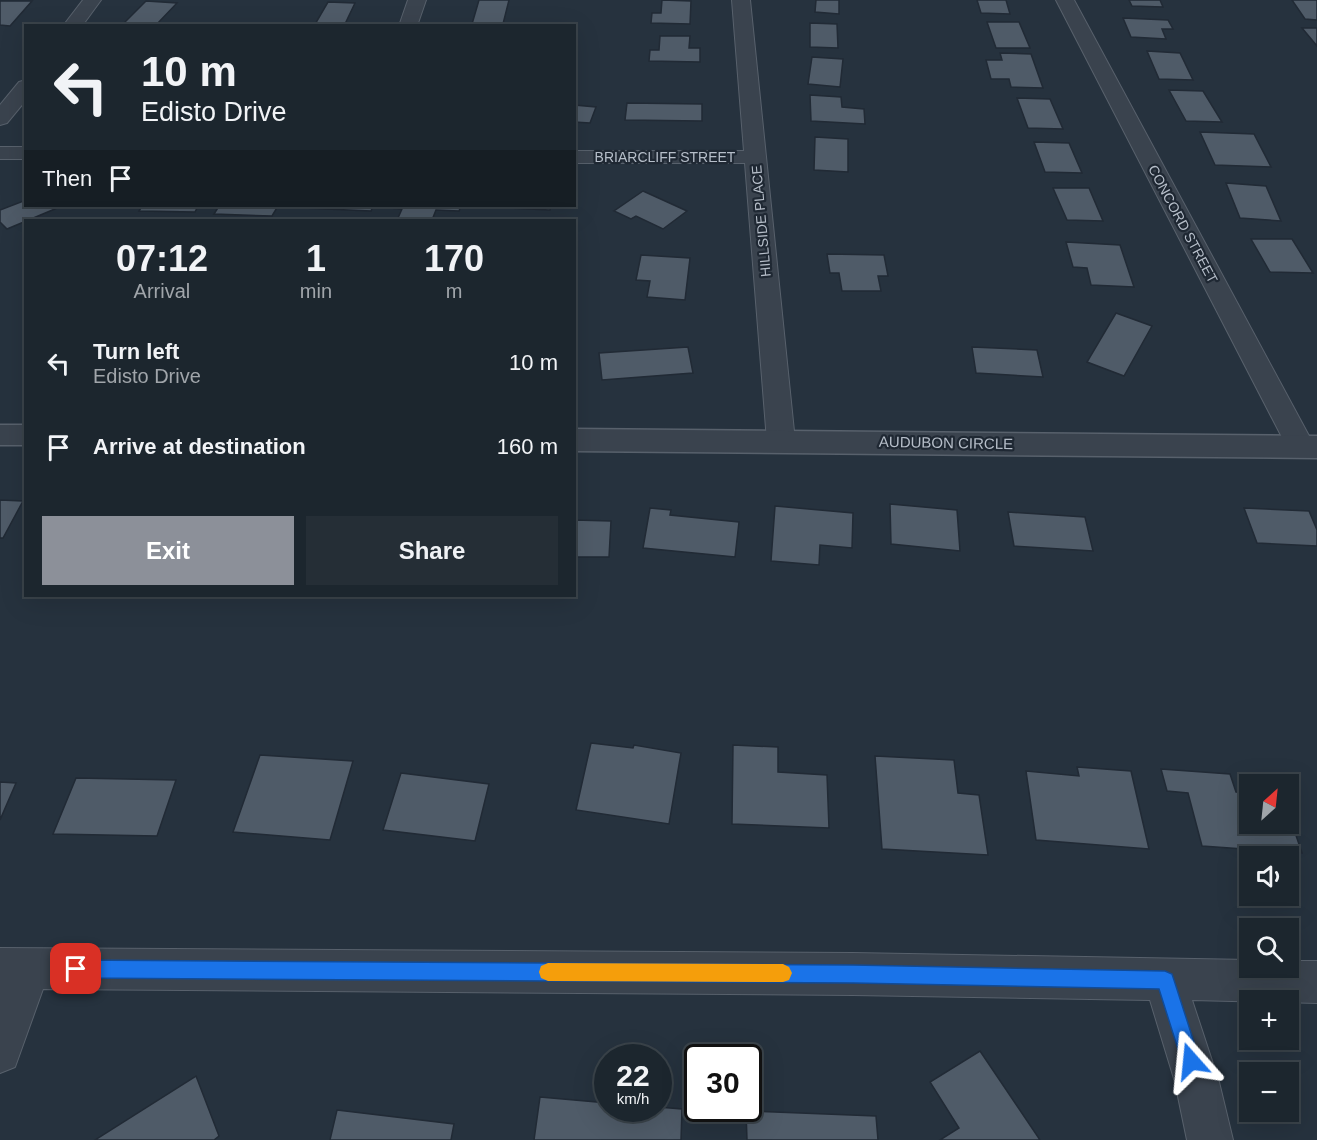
<!DOCTYPE html>
<meta charset="utf-8">
<style>
:root{--surface:#1c262e;--page:#252e36;--text:#f1f3f6;--muted:#a0a5aa;--line:#3a434a;--accent:#8c9099}
body{margin:0;font-family:Helvetica,sans-serif;background:var(--page);color:var(--text);height:100vh;display:flex;flex-direction:column;font-size:22px;white-space:nowrap}
*{box-sizing:border-box;margin:0}
p{font-size:20px;color:var(--muted)}
.icon{flex:none;width:33px;height:33px;fill:none;stroke:currentColor;stroke-width:2;stroke-linecap:round;stroke-linejoin:round}
.map{position:relative;flex:1;overflow:hidden}
.sheet{position:absolute;left:24px;top:219px;width:552px;height:378px;display:flex;flex-direction:column;background:var(--surface);border-radius:0px;box-shadow:0 6px 24px #0002,0 0 0 2px var(--line)}
.sheet>*{flex:none}
.hud{position:absolute;left:24px;top:24px;width:552px;height:183px;border-radius:0px;box-shadow:0 6px 24px #0002,0 0 0 2px var(--line);background:#1c262e;color:var(--text);overflow:hidden}
.needle{width:39px;rotate:27deg}
.fabs{position:absolute;left:1239px;top:774px;display:grid;gap:12px}
.fabs a{display:grid;place-items:center;width:60px;height:60px;border-radius:0px;background:var(--surface);box-shadow:0 6px 24px #0002,0 0 0 2px var(--line);font-size:30px}
.speed{position:absolute;left:594px;top:1044px;display:flex;gap:12px;font-size:30px;font-weight:700;text-align:center}
.speed>*{display:grid;place-content:center;width:78px;height:78px;border-radius:50%;background:var(--surface);box-shadow:0 6px 24px #0002,0 0 0 2px var(--line);line-height:1}
.speed small{font-size:15px;font-weight:400}
.speed .limit{border:3px solid #111;border-radius:9px;background:#fff;color:#111}
.pin{position:absolute;display:grid;place-items:center;width:51px;height:51px;color:#fff;margin:-26px;border-radius:12px;box-shadow:0 3px 9px #0006}
.me{position:absolute;width:66px;margin:-33px;rotate:342deg;stroke-linejoin:round;filter:drop-shadow(0 0 4px #0008)}
.turn{display:flex;align-items:center;gap:21px;height:126px;padding:0 18px;font-size:27px}
.turn .icon{width:78px;height:78px;stroke-width:2.5}
.turn b{display:block;font-size:42px;line-height:51px}
.then{display:flex;align-items:center;height:57px;padding:0 18px;background:#0003;gap:12px;font-size:22px}
.eta{display:flex;justify-content:space-evenly;align-items:center;height:102px;text-align:center}
.eta b{font-size:36px;font-weight:600;line-height:42px}
.button{display:flex;gap:12px;margin-top:auto;padding:12px 18px}
.button a{flex:1;height:69px;border-radius:0px;background:var(--accent);color:#fff;font-size:24px;font-weight:600;line-height:69px;text-align:center}
.button a+a{background:var(--page);color:var(--text)}
ul{padding:0;list-style:none}
li{display:flex;align-items:center;gap:18px;height:84px;padding:0 18px}
li div{flex:1}
li b{display:block;font-size:22px}
li em{font-style:normal}
.map>svg:first-child{display:block}
.building{fill:#4f5b68;stroke:#212a35;stroke-width:1.5}
.lines{fill:none;stroke-linecap:round;stroke-linejoin:round}
.minor-casing{stroke:#58616c;stroke-width:2}
.tertiary-casing{stroke:#58616c;stroke-width:3}
.minor{fill:#3a434e;fill-rule:evenodd}
.tertiary{fill:#3a434e;fill-rule:evenodd}
.route{fill:#1a73e8;stroke:#114b97;stroke-width:1.5}
.slow{fill:#f59e0b}
.labels{text-anchor:middle;stroke-width:4.5;stroke-linejoin:round;paint-order:stroke}
.far-street-label{font-size:14px;fill:#b6bec9;stroke:#1f2833}
.street-label{font-size:15px;fill:#b6bec9;stroke:#1f2833}
</style>
<div class="map">
<svg width="1317" height="1140" viewBox="0 0 1317 1140">
<rect width="100%" height="100%" fill="#26323e"/>
<g class="building">
<path d="M479 0H509L503 24H472Z"/>
<path d="M662 0 691 1 690 24 651 23 652 13H661Z"/>
<path d="M816 0H839V14L815 12Z"/>
<path d="M977 0H1006L1010 14 981 13Z"/>
<path d="M1129 0H1160L1163 7 1132 6Z"/>
<path d="M1292 0H1317V20L1305 19Z"/>
<path d="M0 1H32L10 26 0 25Z"/>
<path d="M146 1 177 3 156 25 124 23Z"/>
<path d="M328 2 355 3 344 26H314Z"/>
<path d="M1123 18 1168 20 1173 29H1162L1166 39 1131 37Z"/>
<path d="M987 22H1019L1030 48H996Z"/>
<path d="M810 23 837 24 838 48 810 47Z"/>
<path d="M1302 28H1317V46Z"/>
<path d="M660 36H690L689 48H700V62L649 61 650 50H659Z"/>
<path d="M1147 51 1180 53 1193 80 1159 79Z"/>
<path d="M1000 53 1031 54 1043 88 1011 87 1009 79H991L986 60H1002Z"/>
<path d="M812 57 843 59 840 87 808 84Z"/>
<path d="M1169 90 1203 91 1222 122 1186 121Z"/>
<path d="M810 95 841 97 842 107 864 109 865 124 811 121Z"/>
<path d="M1017 98 1050 99 1063 129 1028 128Z"/>
<path d="M627 103 702 104V121L625 120Z"/>
<path d="M574 105 596 107 590 123 574 122Z"/>
<path d="M1200 132 1254 134 1271 167 1215 165Z"/>
<path d="M815 137 848 139V172L814 170Z"/>
<path d="M1034 142 1069 143 1082 173 1045 172Z"/>
<path d="M1226 183 1266 186 1281 221 1240 218Z"/>
<path d="M1053 188H1089L1103 221 1067 220Z"/>
<path d="M643 191 687 211 663 229 636 216 631 219 614 211Z"/>
<path d="M26 200V206H62L7 229 0 222V210Z"/>
<path d="M142 206H198L195 212 139 211Z"/>
<path d="M219 206H278L272 216 214 214Z"/>
<path d="M306 206H373L371 211 305 208Z"/>
<path d="M391 206H461L459 211 436 210 432 220 398 218 402 209 390 208Z"/>
<path d="M485 206H551L550 210 484 207Z"/>
<path d="M1251 239H1292L1313 273 1270 272Z"/>
<path d="M1066 242 1120 245 1134 287 1091 285 1087 268 1073 267Z"/>
<path d="M827 254 884 255 888 276H878L881 291H842L839 273H830Z"/>
<path d="M641 255 690 258 685 300 647 297 650 281 636 280Z"/>
<path d="M1116 313 1152 326 1124 376 1087 362Z"/>
<path d="M688 347 693 373 602 380 599 353Z"/>
<path d="M972 347 1037 350 1043 377 976 373Z"/>
<path d="M0 500 23 501 3 538H0Z"/>
<path d="M890 504 957 510 960 551 891 544Z"/>
<path d="M775 506 853 513 852 548 820 545 819 565 771 561Z"/>
<path d="M650 508 671 510 670 515 739 522 735 557 643 548Z"/>
<path d="M1244 508 1309 511 1317 530V546L1257 543Z"/>
<path d="M1008 512 1085 517 1093 551 1014 546Z"/>
<path d="M574 520 611 521 609 557H574Z"/>
<path d="M591 743 633 748 634 745 681 753 669 824 576 810Z"/>
<path d="M733 745 778 747V772L827 775 829 828 732 824Z"/>
<path d="M260 755 353 761 330 840 233 832Z"/>
<path d="M875 756 954 760 958 793 979 795 988 855 882 849Z"/>
<path d="M1077 767 1131 771 1149 849 1036 840 1026 771 1079 776Z"/>
<path d="M1161 769 1230 774 1236 792 1250 793V824H1288V812L1302 853 1202 846 1188 793 1167 791Z"/>
<path d="M401 773 489 784 475 841 383 830Z"/>
<path d="M76 778 176 780 157 836 53 834Z"/>
<path d="M0 782 16 783 0 820Z"/>
<path d="M980 1051 1040 1140H940L959 1128 930 1082Z"/>
<path d="M196 1076 219 1136 214 1140H95Z"/>
<path d="M540 1097 608 1103V1108H658V1107L682 1109 681 1140H534Z"/>
<path d="M337 1110 454 1124 451 1140H330Z"/>
<path d="M746 1111 876 1116 878 1140H747Z"/>
</g>
<g class="lines">
<defs>
<g id="minor">
<path d="M83 0H101L82 26H63Z"/>
<path d="M408 0H426L417 26H399Z"/>
<path d="M732 0H750L795 441 791 448 781 451 771 448 767 441 745 163H574V151H744Z"/>
<path d="M1056 0H1074L1315 447 1311 454 1301 457 1291 454 1287 447Z"/>
<path d="M26 80V100L7 123 0 125V105L19 82Z"/>
<rect x="0" y="147" width="26" height="12"/>
<path d="M0 948 853 953 1250 960V968H1288V961H1317V1003L1192 1000 1219 1082 1233 1140H1187L1175 1082 1150 1000 853 995 43 989 15 1067 0 1073Z"/>
</g>
<g id="tertiary">
<rect x="0" y="425" width="26" height="20"/>
<path d="M574 429 1317 436V458L574 451Z"/>
</g>
</defs>
<use href="#minor" class="minor-casing"/>
<use href="#tertiary" class="tertiary-casing"/>
<use href="#minor" class="minor"/>
<use href="#tertiary" class="tertiary"/>
</g>
<path class="route" d="M76 960 853 965 1165 971 1172 974 1174 980 1200 1061 1197 1068 1191 1071 1184 1068 1159 989 853 983 76 978 69 975 67 969 69 963Z"/>
<path class="slow" d="M548 963 783 964 789 967 792 973 789 980 783 982 548 981 541 978 539 972 541 966Z"/>
<g class="labels">
<g class="far-street-label">
<text x="665" y="162">BRIARCLIFF STREET</text>
<text transform="translate(761 221) rotate(-95)" y="5">HILLSIDE PLACE</text>
<text transform="translate(1183 224) rotate(62)" y="5">CONCORD STREET</text>
</g>
<g class="street-label">
<text transform="translate(946 443) rotate(1)" y="5">AUDUBON CIRCLE</text>
</g>
</g>
</svg>
<div class="fabs">
<a><svg class="needle" viewBox="-14 -14 28 28"><path d="M0-13l5 13h-10z" fill="#e53935"/><path d="M0 13l5-13h-10z" fill="#a0a5aa"/></svg></a>
<a><svg class="icon" aria-label="sound" viewBox="0 0 24 24"><path d="M4 9h4l5-4v14l-5-4H4zM17 9q2 3 0 6"/></svg></a>
<a><svg class="icon" aria-label="search" viewBox="0 0 24 24"><circle cx="10" cy="10" r="6"/><path d="M15 15l6 6"/></svg></a>
<a>+</a>
<a>−</a>
</div>
<div class="speed"><div>22<small>km/h</small></div><div class="limit">30</div></div>
<div class="pin" style="left:76px;top:969px;background:#d93025"><svg class="icon" aria-label="arrive" viewBox="0 0 24 24"><path d="M6 21V4h12l-3 4 3 4H6"/></svg></div>
<svg class="me" style="left:1191px;top:1061px" viewBox="-20 -20 40 40"><path d="M0-17L14 15 0 8-14 15z" fill="#1a73e8" stroke="#fff" stroke-width="4"/></svg>
<div class="hud">
<div class="turn"><svg class="icon" aria-label="left" viewBox="0 0 24 24"><path d="M17 20v-9H6M10 6l-5 5 5 5"/></svg><div><b>10 m</b>Edisto Drive</div></div>
<div class="then">Then<svg class="icon" aria-label="arrive" viewBox="0 0 24 24"><path d="M6 21V4h12l-3 4 3 4H6"/></svg></div>
</div>
<section class="sheet">
<div class="eta">
<div><b>07:12</b><p>Arrival</p></div>
<div><b>1</b><p>min</p></div>
<div><b>170</b><p>m</p></div>
</div>
<ul>
<li><svg class="icon" aria-label="left" viewBox="0 0 24 24"><path d="M17 20v-9H6M10 6l-5 5 5 5"/></svg><div><b>Turn left</b><p>Edisto Drive</p></div><em>10 m</em></li>
<li><svg class="icon" aria-label="arrive" viewBox="0 0 24 24"><path d="M6 21V4h12l-3 4 3 4H6"/></svg><div><b>Arrive at destination</b></div><em>160 m</em></li>
</ul>
<div class="button"><a>Exit</a><a>Share</a></div>
</section>
</div>
